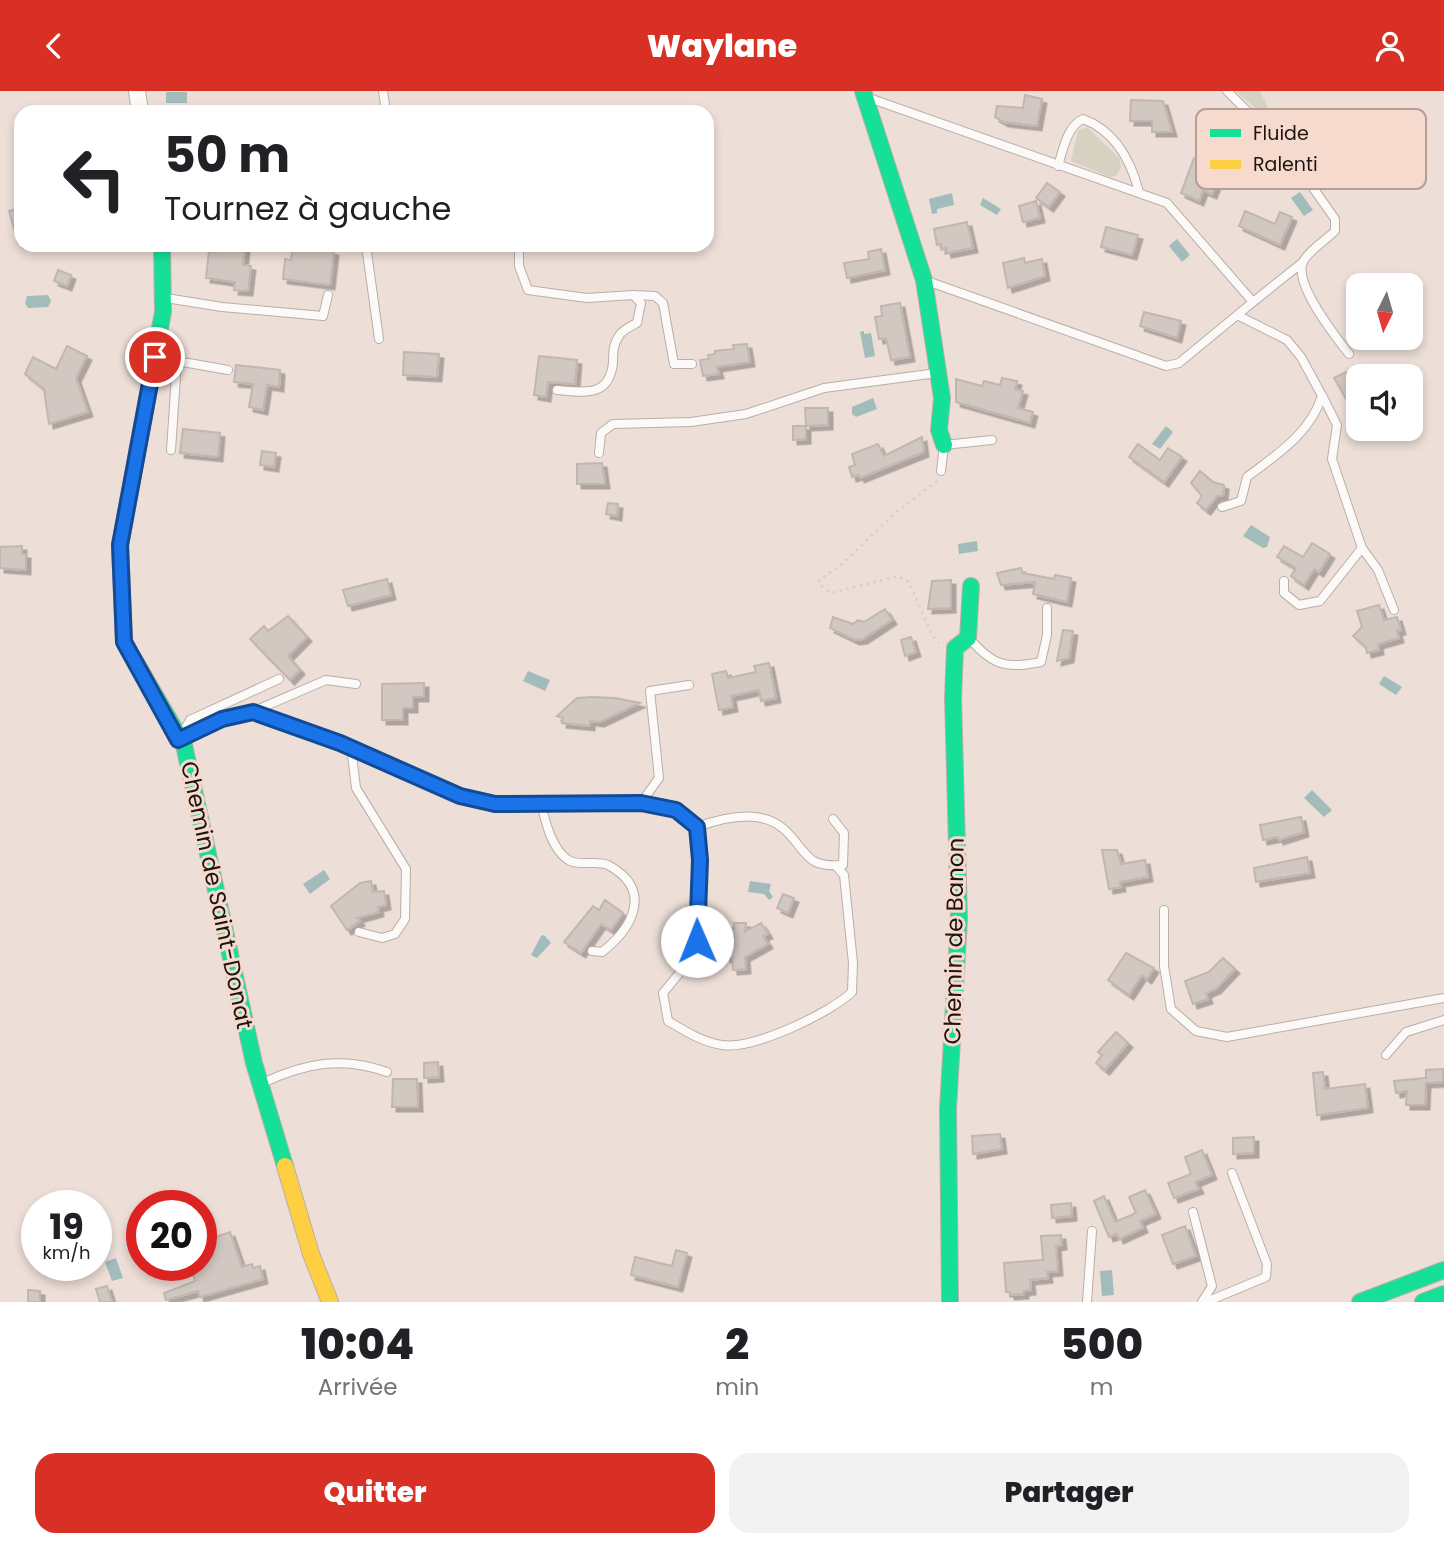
<!DOCTYPE html>
<html lang="fr">
<meta charset="utf-8">
<style>
:root{--surface:#fff;--page:#f2f2f2;--text:#202124;--muted:#757577;--accent:#d93025}
body{margin:0;font-family:Poppins,sans-serif;background:var(--page);color:var(--text);height:100vh;display:flex;flex-direction:column;font-size:26px;white-space:nowrap}
*{box-sizing:border-box;margin:0}
p{font-size:23px;color:var(--muted)}
.icon{flex:none;width:38px;height:38px;fill:none;stroke:currentColor;stroke-width:2;stroke-linecap:round;stroke-linejoin:round}
.map{position:relative;height:1211px;overflow:hidden}
.drawer{display:flex;flex-direction:column;background:var(--surface);flex:1}
.drawer>*{flex:none}
.hud{position:absolute;left:14px;top:14px;width:700px;height:147px;border-radius:21px;box-shadow:0 4px 10px #0003;background:#fff;color:var(--text);overflow:hidden}
.needle{width:46px;rotate:185deg}
.buttons{position:absolute;left:1346px;top:182px;display:grid;gap:14px}
.buttons a{display:grid;place-items:center;width:77px;height:77px;border-radius:14px;background:var(--surface);box-shadow:0 4px 10px #0003;font-size:35px}
.speed{position:absolute;left:21px;top:1099px;display:flex;gap:14px;font-size:35px;font-weight:700;text-align:center}
.speed>*{display:grid;place-content:center;width:91px;height:91px;border-radius:50%;background:var(--surface);box-shadow:0 4px 10px #0003;line-height:1}
.speed small{font-size:18px;font-weight:400}
.speed .limit{border:10px solid #d22;background:#fff;color:#111}
.pin{position:absolute;display:grid;place-items:center;width:60px;height:60px;color:#fff;margin:-30px;border:4px solid #fff;border-radius:50%;box-shadow:0 2px 7px #0007}
.me{position:absolute;width:77px;margin:-38px;rotate:359deg;stroke-linejoin:round;filter:drop-shadow(0 0 5px #0008)}
.turn{display:flex;align-items:center;gap:24px;height:147px;padding:0 35px;font-size:32px}
.turn .icon{width:91px;height:91px;stroke-width:2.5}
.turn b{display:block;font-size:49px;line-height:60px}
.eta{display:flex;justify-content:space-evenly;align-items:center;height:119px;text-align:center}
.eta b{font-size:42px;font-weight:800;line-height:49px}
.action{display:flex;gap:14px;margin-top:auto;padding:14px 35px}
.action a{flex:1;height:80px;border-radius:21px;background:var(--accent);color:#fff;font-size:28px;font-weight:800;line-height:80px;text-align:center}
.action a+a{background:var(--page);color:var(--text)}
header{display:flex;justify-content:space-between;align-items:center;height:91px;padding:0 35px;background:var(--accent);color:#fff;font-size:32px;font-weight:800}
.map>svg:first-child{display:block}
.green{fill:#d5d2c2}
.water{fill:#a2bbbb}
.building{fill:#d2c8c2;stroke:#c2b6b1;stroke-width:2;filter:url(#shadow)}
.lines{fill:none;stroke-linecap:round;stroke-linejoin:round}
.lane-casing{stroke:#baaea9;stroke-width:10}
.street-casing{stroke:#baaea9;stroke-width:18}
.fast-casing{stroke:#baaea9;stroke-width:18}
.slow-casing{stroke:#baaea9;stroke-width:18}
.path{stroke:#d1cdcb;stroke-width:2.5;stroke-dasharray:2 5;stroke-linecap:butt}
.lane{stroke:#fcfaf9;stroke-width:8}
.street{stroke:#fcfaf9;stroke-width:16}
.fast{stroke:#16e098;stroke-width:16}
.slow{stroke:#ffcf43;stroke-width:16}
.route-casing{stroke:#114b97;stroke-width:18}
.route{stroke:#1a73e8;stroke-width:12}
.labels{text-anchor:middle;stroke-width:6;stroke-linejoin:round;paint-order:stroke}
.street-label{font-size:23px;fill:#1e1410;stroke:#f6dace}
.key{fill:#f6dace;stroke:#b59f95;stroke-width:2}
.key-label{font-size:19px;fill:#1e1410}
</style>
<header><svg class="icon" aria-label="back" viewBox="0 0 24 24"><path d="M15 5l-7 7 7 7"/></svg>Waylane<svg class="icon" aria-label="person" viewBox="0 0 24 24"><circle cx="12" cy="8" r="4"/><path d="M4 21q1-7 8-7t8 7"/></svg></header>
<div class="map">
<svg width="1444" height="1211" viewBox="0 0 1444 1211">
<defs>
<filter id="shadow"><feDropShadow dx="4.5" dy="4.5" stdDeviation="0" flood-color="#0004"/></filter>
</defs>
<rect width="100%" height="100%" fill="#edded7"/>
<g class="green">
<path d="M1236 0H1260L1279 38Z"/>
<path d="M1087 36 1120 68 1121 77 1116 85 1110 86 1071 70 1078 40Z"/>
</g>
<g class="water">
<rect x="166" y="1" width="21" height="11"/>
<path d="M1300 101 1313 119 1304 125 1291 107Z"/>
<path d="M952 102 954 114 937 118V122L932 123 929 108Z"/>
<path d="M983 107 1001 118 997 124 980 114Z"/>
<path d="M1177 148 1190 164 1182 171 1169 155Z"/>
<path d="M48 204 51 210 48 216 28 217 25 212 27 205Z"/>
<path d="M864 240V243L871 242 875 265 865 267 860 241Z"/>
<path d="M873 307 877 318 856 326 852 323V316Z"/>
<path d="M1166 335 1173 341 1160 358 1152 353Z"/>
<path d="M1251 434 1270 446 1267 456 1263 457 1243 445Z"/>
<path d="M977 450 978 460 959 463 958 453Z"/>
<path d="M528 580 550 589 545 600 523 590Z"/>
<path d="M1384 585 1402 596 1396 604 1379 593Z"/>
<path d="M1312 699 1332 719 1324 726 1304 707Z"/>
<path d="M324 779 330 788 310 803 303 793Z"/>
<path d="M750 790 771 793 769 800 773 806 769 809 764 803 748 801Z"/>
<path d="M544 844 551 852 537 867 531 864 541 845Z"/>
<path d="M116 1167 123 1187 112 1190 105 1171Z"/>
<path d="M1112 1179 1114 1204 1102 1205 1100 1180Z"/>
</g>
<g class="building">
<path d="M1025 4 1042 8 1037 35 1004 31 995 26 997 15 1023 17Z"/>
<path d="M1131 9 1163 10 1172 41H1152V30H1130Z"/>
<path d="M1194 67 1222 79 1212 103 1203 99 1199 110 1181 102Z"/>
<path d="M1047 92 1060 101 1049 116 1036 107Z"/>
<path d="M1036 110 1040 127 1023 131 1019 115Z"/>
<path d="M21 117V151L18 152 9 120Z"/>
<path d="M1245 120 1275 133 1280 121 1292 126 1280 154 1239 135Z"/>
<path d="M967 131 973 157 947 162 946 157 941 158V153L937 154 934 138Z"/>
<path d="M1106 136 1138 144 1132 164 1101 156Z"/>
<path d="M293 154 334 160 330 194 283 188 285 168 291 169Z"/>
<path d="M217 155 245 157 243 174 251 175 248 200 234 199 235 191 206 187 209 160 216 161Z"/>
<path d="M881 158 885 179 847 187 844 172 869 168 868 161Z"/>
<path d="M1024 167 1025 172 1042 168 1045 185 1008 197 1003 172Z"/>
<path d="M58 179 71 184 67 195 54 190Z"/>
<path d="M900 212 910 266 891 269 886 247 879 248 875 226 882 225 881 215Z"/>
<path d="M1144 221 1181 230 1177 247 1140 235Z"/>
<path d="M747 253 750 271 717 276 719 283 703 285 700 269 709 268 708 264 715 263V260L734 258 733 254Z"/>
<path d="M67 255 87 265 76 287 88 321 49 333 44 298 25 283 33 266 56 278Z"/>
<path d="M404 261 439 263 437 286 403 284Z"/>
<path d="M539 265 577 269 575 293 548 291 546 306 534 304Z"/>
<path d="M236 274 280 279 279 296 267 294 263 319 249 316 253 293 234 291Z"/>
<path d="M1346 281 1351 290 1358 286V329L1334 287Z"/>
<path d="M1002 287 1017 290 1015 298 1023 300 1018 317 1033 321 1030 332 956 311V288L982 295 984 290 1000 294Z"/>
<path d="M805 317H828V334L806 335Z"/>
<path d="M793 335H806V348L793 349Z"/>
<path d="M183 338 220 342 218 366 180 362Z"/>
<path d="M922 346 924 361 860 387 859 384 852 386 849 376 855 374 852 363 878 353 884 365Z"/>
<path d="M1138 353 1160 369 1168 357 1182 366 1164 391 1129 366Z"/>
<path d="M262 360 276 362 274 376 260 374Z"/>
<path d="M602 372 605 393H577V373Z"/>
<path d="M1200 380 1213 391 1224 394 1223 405H1217L1206 419 1197 412 1202 405 1191 392Z"/>
<path d="M608 412 618 413 617 425 606 423Z"/>
<path d="M1312 452 1330 463 1319 481 1314 478 1304 494 1291 485 1296 477 1277 466 1284 455 1303 466Z"/>
<path d="M22 455V463H26V479L0 477V456Z"/>
<path d="M1021 477 1023 482 1054 488 1055 484 1071 487 1067 511 1033 503 1035 491 1001 494 997 482Z"/>
<path d="M387 488 391 504 348 515 343 499Z"/>
<path d="M951 489V517L928 518 932 490Z"/>
<path d="M1379 514 1384 529 1397 526 1401 539 1397 540 1399 547 1378 553 1379 559 1367 562 1366 556 1353 545 1362 536 1357 520Z"/>
<path d="M885 518 892 529 863 548 855 549 830 537 833 526 853 533 858 529 864 531Z"/>
<path d="M288 525 307 546 288 565 300 579 290 589 250 548 264 535 268 540Z"/>
<path d="M1063 539 1073 540 1069 567 1057 570Z"/>
<path d="M911 546 916 561 905 565 901 549Z"/>
<path d="M769 572 776 607 761 610 759 599 731 605 733 616 719 619 712 583 726 580 728 587 756 581 754 575Z"/>
<path d="M424 592V606H413V617H403V629H382V593Z"/>
<path d="M592 606 615 607 640 612 600 631 590 630V635L562 632 563 627 557 625 577 607Z"/>
<path d="M1301 726 1304 741 1279 749 1278 746 1263 749 1260 734Z"/>
<path d="M1102 759H1117L1121 773 1145 769 1148 786 1120 791 1121 796 1109 798Z"/>
<path d="M1307 766 1310 782 1256 791 1254 777Z"/>
<path d="M371 790 373 801 384 800 386 814 378 816 379 821 357 827 360 830 347 839 331 815 360 792Z"/>
<path d="M783 803 794 807 788 822 777 817Z"/>
<path d="M605 809 623 822 611 839 601 833 581 862 564 851 593 815 599 819Z"/>
<path d="M734 832H746L745 841 761 832 768 843 763 845 768 853 745 866 746 878 733 879 732 867H726L724 837H734Z"/>
<path d="M1126 862 1154 877 1147 888 1142 884 1129 904 1108 889Z"/>
<path d="M1223 867 1235 878 1216 898 1206 902 1208 908 1193 913 1185 890 1209 881Z"/>
<path d="M1116 941 1128 952 1105 979 1096 972 1102 964 1098 961Z"/>
<path d="M438 971 439 986 424 987V972Z"/>
<path d="M1443 978V991L1426 992 1425 1014H1406L1407 1000 1396 1002 1394 990 1426 987V979Z"/>
<path d="M1323 981 1325 998 1365 993 1368 1017 1317 1024 1313 982Z"/>
<path d="M393 988H417L418 1016H392Z"/>
<path d="M1000 1043 1002 1058 973 1063 972 1045Z"/>
<path d="M1254 1046V1062L1233 1063V1047Z"/>
<path d="M1202 1059 1212 1084 1195 1091 1199 1098 1174 1107 1168 1092 1191 1083 1185 1066Z"/>
<path d="M1145 1099 1156 1123 1140 1130 1143 1137 1119 1148 1117 1143 1109 1146 1094 1110 1104 1105 1115 1131 1136 1122 1129 1106Z"/>
<path d="M1071 1112 1072 1125 1052 1127 1051 1114Z"/>
<path d="M1185 1135 1196 1165 1173 1173 1162 1144Z"/>
<path d="M230 1141 242 1176 252 1173 253 1177 260 1175 263 1188 200 1206 198 1200 166 1209 164 1202 195 1190 190 1174H201V1151Z"/>
<path d="M1061 1144 1062 1154 1056 1155 1058 1180 1047 1181 1048 1187 1030 1189 1031 1199 1024 1200V1203L1010 1204V1201H1006L1004 1172 1043 1169 1041 1145Z"/>
<path d="M676 1159 687 1162 678 1196 631 1184 635 1166 672 1175Z"/>
<path d="M107 1195 112 1211H100L96 1198Z"/>
<path d="M28 1199 40 1200V1211H28Z"/>
</g>
<g class="lines">
<defs>
<g id="lane">
<path d="M383 0 386 21"/>
<path d="M1227 0 1287 60 1335 128V140C1326 149 1308 160 1303 171 1293 193 1336 246 1349 263"/>
<path d="M869 7 1167 112 1253 211 1179 272 1166 275 927 190"/>
<path d="M1058 75C1063 59 1067 35 1083 28 1116 40 1131 70 1139 101"/>
<path d="M366 154 379 248"/>
<path d="M519 154V175L528 199 587 207 633 204 641 212 637 232C631 235 622 239 619 245 613 253 613 263 613 272 609 307 584 301 557 299"/>
<path d="M633 204 655 205 663 212 674 273H692"/>
<path d="M166 207 222 216 323 225 328 204"/>
<path d="M1253 211 1303 171"/>
<path d="M1239 225 1287 249 1301 266 1326 312 1337 334 1332 368 1362 457 1378 479 1394 519"/>
<path d="M158 266 177 270 171 359"/>
<path d="M177 270 228 279"/>
<path d="M599 362 601 342 613 333 691 331 746 323 824 297 937 282"/>
<path d="M941 380 944 354 992 349"/>
<path d="M1222 416 1241 410 1247 386C1276 364 1310 343 1322 305"/>
<path d="M1284 490V502L1299 514 1320 510 1362 457"/>
<path d="M970 548C993 575 1007 578 1041 571L1047 544V517"/>
<path d="M254 620 326 589 356 593"/>
<path d="M182 643 190 629 279 588"/>
<path d="M181 647 222 628 253 621 340 652 460 705 495 713 641 712 659 687 650 600 689 594"/>
<path d="M351 656 356 697 406 778 405 828 395 843 382 847 359 841"/>
<path d="M541 712C545 730 552 760 570 770 581 775 597 769 608 774 653 798 634 836 602 861L592 860"/>
<path d="M641 712 676 719 697 736 700 769 697 850 704 865 717 867"/>
<path d="M697 736C724 726 763 717 786 740 808 762 806 777 843 774L844 742 833 728"/>
<path d="M1164 819V875L1171 918 1196 940 1227 946 1444 907"/>
<path d="M704 865 682 879 663 902 668 930C685 940 702 951 722 954 753 959 830 922 852 901L853 872 844 784 836 775"/>
<path d="M1386 964 1406 941 1444 929"/>
<path d="M263 992C304 972 343 965 387 981"/>
<path d="M1193 1121 1212 1195 1202 1211"/>
<path d="M1087 1211 1092 1140"/>
<path d="M1206 1211 1266 1186 1267 1173 1232 1082"/>
</g>
<path id="street" d="M137 0 140 21"/>
<g id="fast">
<path d="M863 0 924 189 942 307 939 339 944 354"/>
<path d="M162 154 163 221 120 454 124 551 184 654 254 972 285 1075"/>
<path d="M950 1211 948 1018 959 828 953 607 955 557 968 547 971 495"/>
<path d="M1360 1211 1444 1179"/>
<path d="M1423 1211 1444 1203"/>
</g>
<path id="slow" d="M285 1075 311 1163 330 1211"/>
</defs>
<use href="#lane" class="lane-casing"/>
<use href="#street" class="street-casing"/>
<use href="#fast" class="fast-casing"/>
<use href="#slow" class="slow-casing"/>
<path class="path" d="M937 390 894 423 841 474 819 489 820 494 831 502 898 485 909 491 932 544 939 552"/>
<use href="#lane" class="lane"/>
<use href="#street" class="street"/>
<use href="#fast" class="fast"/>
<use href="#slow" class="slow"/>
</g>
<g class="lines">
<defs>
<path id="route" d="M155 266 120 454 124 551 178 649 222 628 253 621 340 652 460 705 495 713 641 712 676 719 697 736 700 769 697 850"/>
</defs>
<use href="#route" class="route-casing"/>
<use href="#route" class="route"/>
</g>
<g class="labels">
<g class="street-label">
<text transform="translate(217 804) rotate(78)" y="8">Chemin de Saint-Donat</text>
<text transform="translate(954 850) rotate(-89)" y="8">Chemin de Banon</text>
</g>
</g>
<rect x="1196" y="18" width="230" height="80" rx="10" class="key"/>
<rect x="1210" y="38" width="31" height="8" fill="#16e098"/>
<rect x="1210" y="69" width="31" height="9" fill="#ffcf43"/>
<g class="key-label">
<text x="1253" y="49">Fluide</text>
<text x="1253" y="80">Ralenti</text>
</g>
</svg>
<div class="buttons">
<a><svg class="needle" viewBox="-14 -14 28 28"><path d="M0-13l5 13h-10z" fill="#e53935"/><path d="M0 13l5-13h-10z" fill="#757577"/></svg></a>
<a><svg class="icon" aria-label="sound" viewBox="0 0 24 24"><path d="M4 9h4l5-4v14l-5-4H4zM17 9q2 3 0 6"/></svg></a>
</div>
<div class="speed"><div>19<small>km/h</small></div><div class="limit">20</div></div>
<div class="pin" style="left:155px;top:266px;background:#d93025"><svg class="icon" aria-label="arrive" viewBox="0 0 24 24"><path d="M6 21V4h12l-3 4 3 4H6"/></svg></div>
<svg class="me" style="left:697px;top:850px" viewBox="-20 -20 40 40"><circle r="19" fill="#fff"/><path d="M0-13L10 11 0 6-10 11z" fill="#1a73e8"/></svg>
<div class="hud">
<div class="turn"><svg class="icon" aria-label="left" viewBox="0 0 24 24"><path d="M17 20v-9H6M10 6l-5 5 5 5"/></svg><div><b>50 m</b>Tournez à gauche</div></div>
</div>
</div>
<section class="drawer">
<div class="eta">
<div><b>10:04</b><p>Arrivée</p></div>
<div><b>2</b><p>min</p></div>
<div><b>500</b><p>m</p></div>
</div>
<div class="action"><a>Quitter</a><a>Partager</a></div>
</section>
